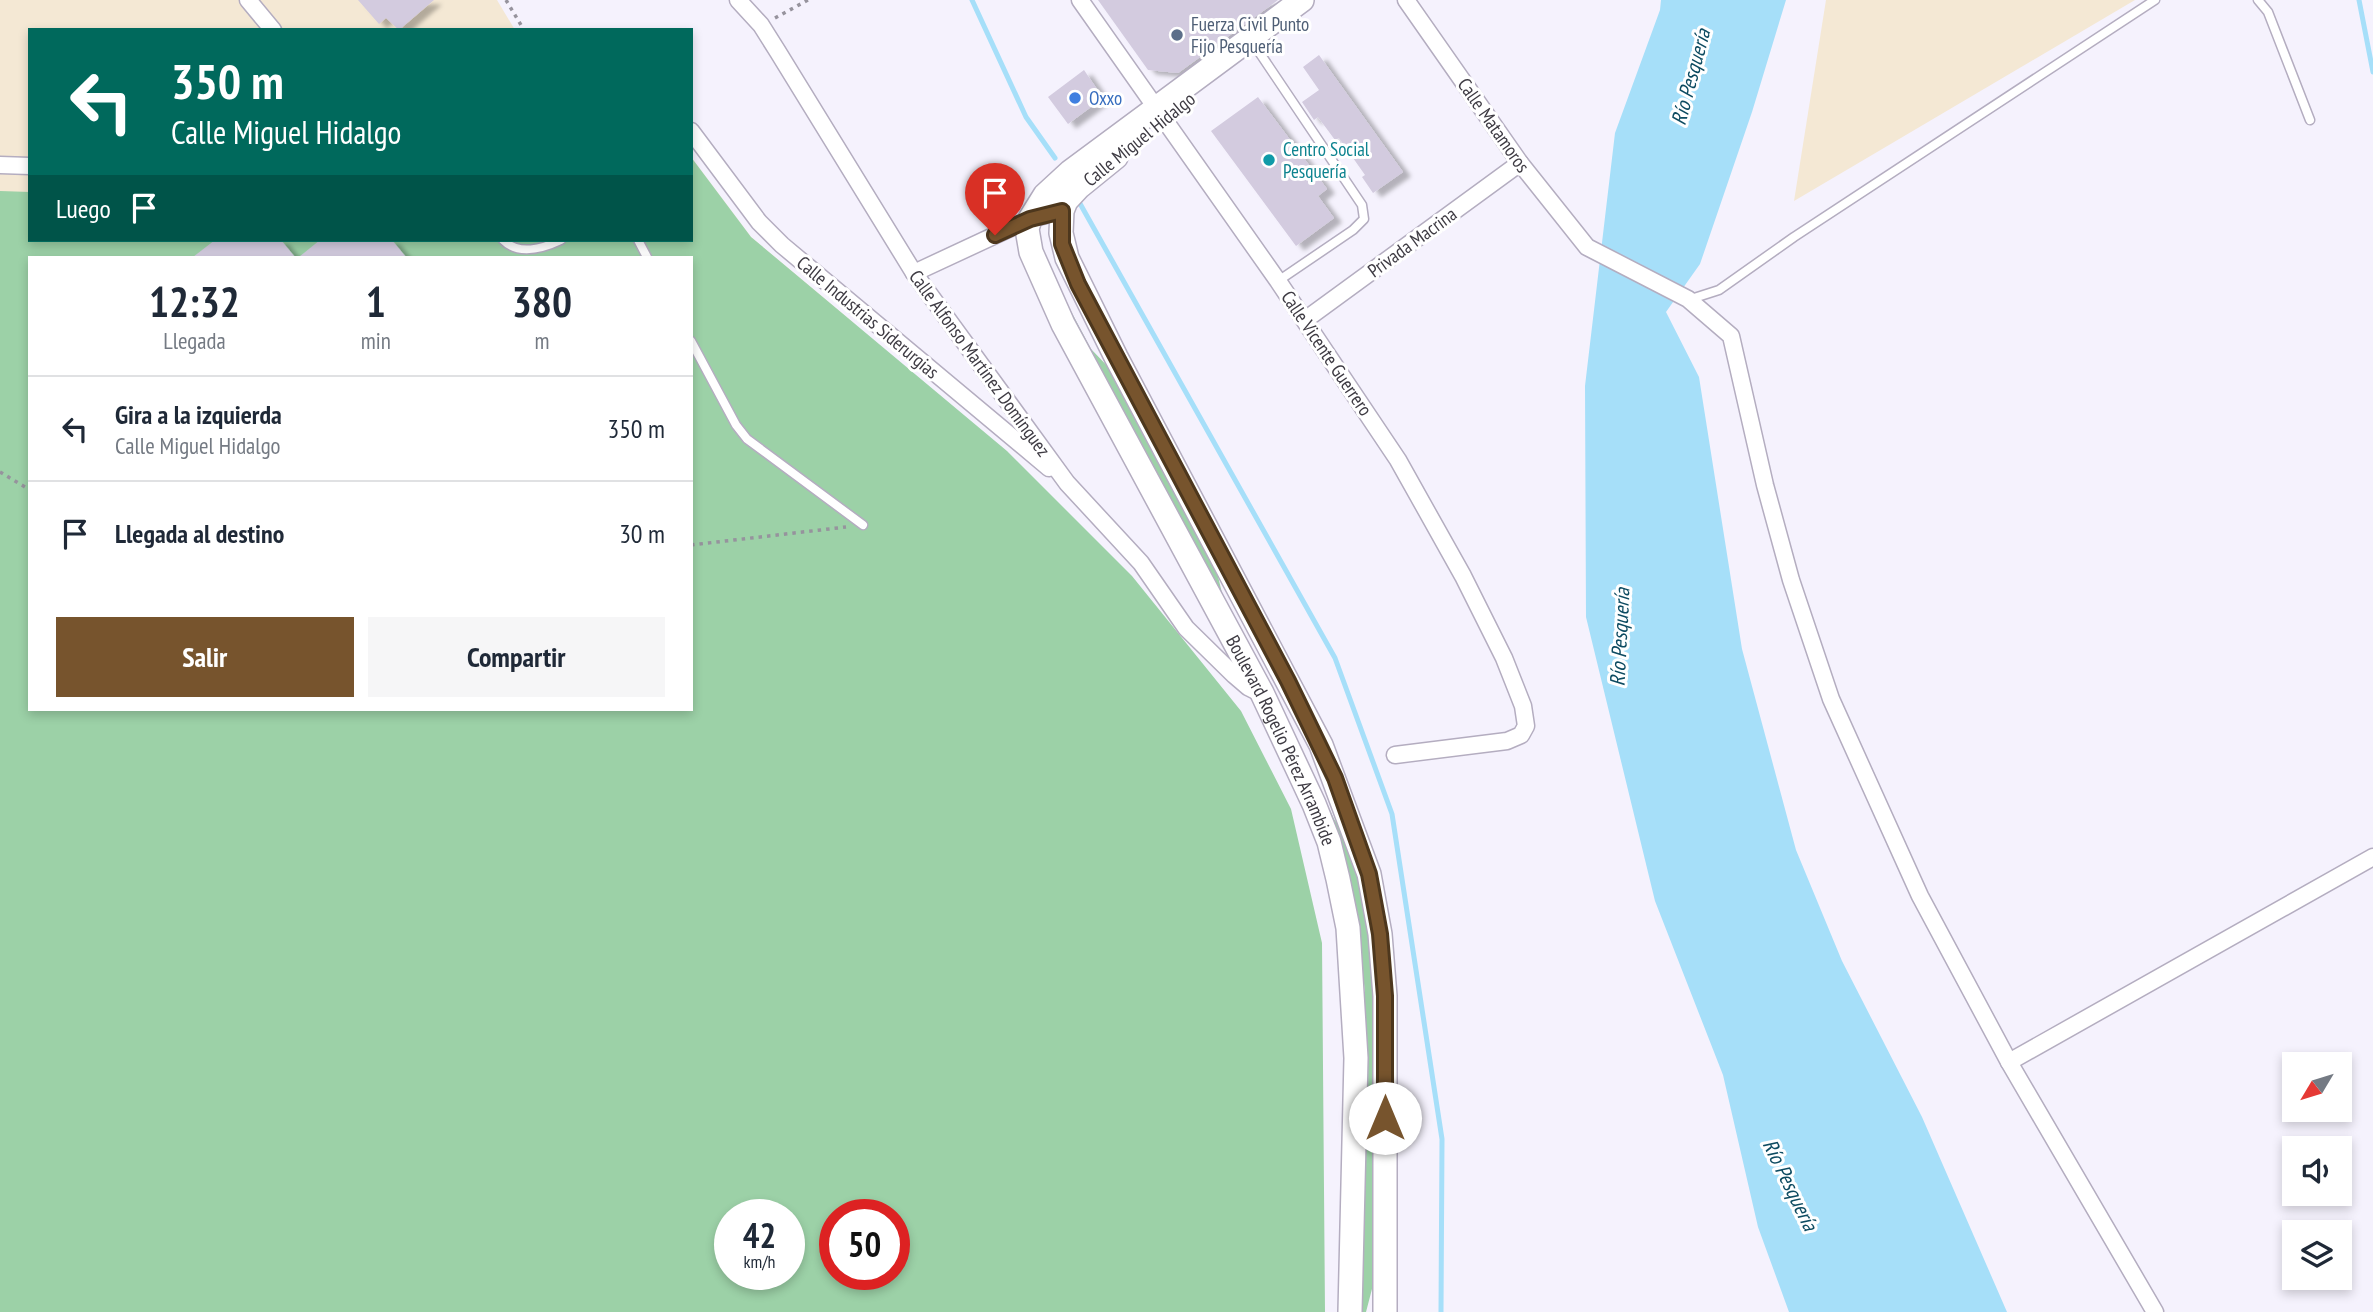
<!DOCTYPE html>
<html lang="es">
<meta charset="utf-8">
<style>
:root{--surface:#fff;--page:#f6f6f7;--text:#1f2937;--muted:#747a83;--line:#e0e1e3;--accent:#77542d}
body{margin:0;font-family:"PT Sans Narrow",sans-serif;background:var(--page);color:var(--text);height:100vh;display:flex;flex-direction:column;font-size:26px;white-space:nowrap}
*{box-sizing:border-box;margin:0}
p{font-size:23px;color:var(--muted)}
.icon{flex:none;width:38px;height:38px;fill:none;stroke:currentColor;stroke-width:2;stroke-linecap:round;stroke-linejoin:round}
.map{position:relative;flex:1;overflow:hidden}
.details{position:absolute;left:28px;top:256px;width:665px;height:455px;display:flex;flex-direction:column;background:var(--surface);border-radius:0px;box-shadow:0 4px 10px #0003}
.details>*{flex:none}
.banner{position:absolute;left:28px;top:28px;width:665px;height:214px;border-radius:0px;box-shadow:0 4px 10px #0003;background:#00695c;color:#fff;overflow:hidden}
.needle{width:46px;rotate:232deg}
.controls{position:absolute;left:2282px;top:1052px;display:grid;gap:14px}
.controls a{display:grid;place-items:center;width:70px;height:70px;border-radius:0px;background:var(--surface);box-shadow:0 4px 10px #0003;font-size:35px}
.speed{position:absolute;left:714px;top:1199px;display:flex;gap:14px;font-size:35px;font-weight:700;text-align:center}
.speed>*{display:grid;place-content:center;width:91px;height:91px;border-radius:50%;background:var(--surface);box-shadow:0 4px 10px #0003;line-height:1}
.speed small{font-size:18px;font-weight:400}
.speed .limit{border:10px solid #d22;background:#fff;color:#111}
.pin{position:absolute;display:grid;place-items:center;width:60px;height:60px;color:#fff;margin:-72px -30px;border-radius:50% 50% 50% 0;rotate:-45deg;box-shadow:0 0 7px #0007}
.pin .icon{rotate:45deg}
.me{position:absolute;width:77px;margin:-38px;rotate:0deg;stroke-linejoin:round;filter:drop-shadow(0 0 5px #0008)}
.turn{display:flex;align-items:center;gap:24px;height:147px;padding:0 28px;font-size:32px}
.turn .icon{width:91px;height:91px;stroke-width:2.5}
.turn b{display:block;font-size:49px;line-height:60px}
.then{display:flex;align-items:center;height:66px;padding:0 28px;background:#0003;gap:14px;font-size:26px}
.eta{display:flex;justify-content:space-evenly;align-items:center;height:119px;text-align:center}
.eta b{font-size:42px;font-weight:700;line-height:49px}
.action{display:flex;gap:14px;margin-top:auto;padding:14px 28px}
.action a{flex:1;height:80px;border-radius:0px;background:var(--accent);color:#fff;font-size:28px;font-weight:700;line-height:80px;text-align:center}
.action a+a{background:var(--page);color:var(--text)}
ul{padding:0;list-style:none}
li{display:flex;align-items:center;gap:21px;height:105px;padding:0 28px;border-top:2px solid var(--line)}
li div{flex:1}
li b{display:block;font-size:26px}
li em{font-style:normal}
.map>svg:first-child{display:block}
.industrial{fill:#f4e8d4}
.green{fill:#9cd1a7;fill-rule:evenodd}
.water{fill:#a6dff9}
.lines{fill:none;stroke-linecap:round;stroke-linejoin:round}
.stream{stroke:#a6dff9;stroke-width:5}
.building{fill:#d3cbdf;filter:url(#shadow)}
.service-casing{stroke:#b4adc0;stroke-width:11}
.minor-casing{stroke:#b4adc0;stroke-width:19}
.secondary-casing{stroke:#b4adc0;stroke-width:26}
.path{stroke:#96939d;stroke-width:3.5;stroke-dasharray:3.5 5;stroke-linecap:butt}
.service{stroke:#fff;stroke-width:8}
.minor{stroke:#fff;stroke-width:16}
.secondary{stroke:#fff;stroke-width:23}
.route-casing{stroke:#4d371d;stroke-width:18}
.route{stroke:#77542d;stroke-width:12}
.service-dot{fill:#5c6f8a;stroke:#fff;stroke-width:2.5}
.shop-dot{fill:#3f7fe0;stroke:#fff;stroke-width:2.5}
.culture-dot{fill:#0f9aa8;stroke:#fff;stroke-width:2.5}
.labels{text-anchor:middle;stroke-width:6;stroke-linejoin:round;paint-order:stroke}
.service-label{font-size:19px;fill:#4e5e75;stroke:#fff;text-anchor:start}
.shop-label{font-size:19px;fill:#366cbe;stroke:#fff;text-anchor:start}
.street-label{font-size:19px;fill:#3e3b43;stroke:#fff}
.culture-label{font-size:19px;fill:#0d838f;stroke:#fff;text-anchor:start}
.water-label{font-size:21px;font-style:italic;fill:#0d4b61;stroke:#fff}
</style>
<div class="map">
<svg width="2373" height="1312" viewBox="0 0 2373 1312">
<defs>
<filter id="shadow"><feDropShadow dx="8" dy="4.5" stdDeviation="2" flood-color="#0004"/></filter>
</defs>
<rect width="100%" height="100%" fill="#f5f2fd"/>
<g class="industrial">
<path d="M0 0H497L515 30H30V240H691V157L751 237 855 324 691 257H30L0 461Z"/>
<path d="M1826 0H2135L1794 201Z"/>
</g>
<g class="green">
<path d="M691 157 751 237 1007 451 1132 576 1241 711 1291 809 1322 943 1325 1312H0V191L30 192V240H691ZM30 257H691V709H30ZM730 1214H789V1274H730ZM835 1214H894V1274H835Z"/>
<path d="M1056 283 1091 349 1113 372 1215 564 1222 593 1253 656 1090 351Z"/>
<path d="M1299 743 1334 819 1352 844 1369 913 1376 986 1372 1289 1366 1312H1362L1365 993 1358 925 1328 810Z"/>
</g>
<path class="water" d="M1661 0H1786L1752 112 1700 264 1666 312 1699 377 1742 649 1796 850 1842 961 1922 1117 2007 1312H1789L1758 1227 1723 1075 1655 901 1586 617 1585 386 1615 133 1660 10Z"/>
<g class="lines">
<g class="stream">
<path d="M972 0 1026 117 1055 158"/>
<path d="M2359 0 2373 72"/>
<path d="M1078 200 1335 658 1392 814 1442 1139 1441 1312"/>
</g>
</g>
<g class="building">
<path d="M358 0H434L399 30 386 18 379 24Z"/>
<path d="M1098 0H1278L1178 73 1148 70Z"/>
<path d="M1319 55 1403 172 1373 193 1362 177 1365 175 1339 138 1335 140 1318 117 1314 120 1302 102 1319 90 1303 67Z"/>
<path d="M1084 70 1103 98 1068 124 1048 97Z"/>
<path d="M1258 97 1327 189 1318 196 1334 218 1296 246 1211 131Z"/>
<path d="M215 240H281L295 257H193Z"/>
<path d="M320 240H392L406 257H299Z"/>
</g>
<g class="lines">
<defs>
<g id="service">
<path d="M2258 0 2268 12 2310 120"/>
<path d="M1251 40 1362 205 1364 219 1353 230 1278 281"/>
<path d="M503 240C519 256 542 249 561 240"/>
<path d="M638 240 647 257"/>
<path d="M1691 299 1719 290 1794 237 2155 0"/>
<path d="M691 341 736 425 747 439 863 525"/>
</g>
<g id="minor">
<path d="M248 0 273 30"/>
<path d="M738 0 761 25 778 52 914 273 1067 483 1141 563 1186 628 1234 675 1248 687 1260 693"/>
<path d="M1080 0 1278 281 1398 460 1463 576 1504 658 1523 706 1526 726 1521 735 1507 741 1395 755"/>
<path d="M1406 0 1520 163 1587 247 1688 299 1731 336 1765 485 1791 580 1831 699 1920 896 2009 1062 2155 1312"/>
<path d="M691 131 759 222 782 245 1049 468"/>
<path d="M0 165 30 166"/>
<path d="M914 273 1030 219 1062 211"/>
<path d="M1305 320 1520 163"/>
<path d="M2009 1062 2373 857"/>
</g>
<g id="secondary">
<path id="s1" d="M1302 0 1070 172 1045 195 1030 219 1027 229 1031 252 1063 324 1262 693 1314 804 1329 842 1338 879 1348 928 1356 1058 1350 1312"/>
<path d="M1116 157 1079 187 1066 201 1062 211 1061 233 1067 258 1116 357 1321 745 1369 874 1380 934 1385 996V1312"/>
</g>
</defs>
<use href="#service" class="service-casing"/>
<use href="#minor" class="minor-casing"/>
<use href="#secondary" class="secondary-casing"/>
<g class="path">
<path d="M506 0 524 30"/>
<path d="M775 18 808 0"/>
<path d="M0 472 30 490"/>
<path d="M691 545 846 527"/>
</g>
<use href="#service" class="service"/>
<use href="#minor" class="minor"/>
<use href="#secondary" class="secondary"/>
</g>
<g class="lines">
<defs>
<path id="route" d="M995 235 1030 219 1062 211V244L1078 284 1288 681 1335 778 1369 874 1380 934 1385 996V1118"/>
</defs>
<use href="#route" class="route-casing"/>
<use href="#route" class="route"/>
</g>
<circle class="service-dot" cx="1177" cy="35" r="7"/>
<circle class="shop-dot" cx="1075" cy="98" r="7"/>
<circle class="culture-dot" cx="1269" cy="160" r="7"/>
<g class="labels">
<g class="service-label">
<text x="1191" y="31">Fuerza Civil Punto<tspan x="1191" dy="22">Fijo Pesquería</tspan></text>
</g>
<g class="shop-label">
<text x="1089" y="105">Oxxo</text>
</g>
<g class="street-label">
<text transform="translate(1494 125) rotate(55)" y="7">Calle Matamoros</text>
<text transform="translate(1139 139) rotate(-39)" y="7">Calle Miguel Hidalgo</text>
<text transform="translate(1412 242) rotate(-36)" y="7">Privada Macrina</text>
<text transform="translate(868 317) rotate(40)" y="7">Calle Industrias Siderurgias</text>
<text transform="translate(1327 353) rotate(56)" y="7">Calle Vicente Guerrero</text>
<text transform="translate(980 363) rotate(54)" y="7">Calle Alfonso Martínez Domínguez</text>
<text dy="7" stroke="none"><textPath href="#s1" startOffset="934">Boulevard Rogelio Pérez Arrambide</textPath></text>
</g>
<g class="culture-label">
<text x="1283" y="156">Centro Social<tspan x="1283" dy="22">Pesquería</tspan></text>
</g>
<g class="water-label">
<text transform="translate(1691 77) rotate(-75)" y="7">Río Pesquería</text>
<text transform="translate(1620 637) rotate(-87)" y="7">Río Pesquería</text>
<text transform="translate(1790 1185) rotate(64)" y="7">Río Pesquería</text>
</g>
</g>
</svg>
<div class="controls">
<a><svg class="needle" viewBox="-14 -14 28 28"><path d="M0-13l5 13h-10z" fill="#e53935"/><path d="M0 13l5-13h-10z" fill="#747a83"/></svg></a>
<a><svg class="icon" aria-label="sound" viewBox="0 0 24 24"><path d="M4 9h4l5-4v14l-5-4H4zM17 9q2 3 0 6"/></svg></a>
<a><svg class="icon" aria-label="layers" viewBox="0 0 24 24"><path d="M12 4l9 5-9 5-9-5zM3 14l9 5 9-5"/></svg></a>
</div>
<div class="speed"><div>42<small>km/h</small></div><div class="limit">50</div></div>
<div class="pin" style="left:995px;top:235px;background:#d93025"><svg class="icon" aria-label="arrive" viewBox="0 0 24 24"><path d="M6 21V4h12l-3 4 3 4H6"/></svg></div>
<svg class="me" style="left:1385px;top:1118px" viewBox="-20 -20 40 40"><circle r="19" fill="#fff"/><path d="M0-13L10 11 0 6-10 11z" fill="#77542d"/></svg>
<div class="banner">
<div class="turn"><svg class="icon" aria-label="left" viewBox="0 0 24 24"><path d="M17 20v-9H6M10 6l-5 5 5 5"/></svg><div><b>350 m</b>Calle Miguel Hidalgo</div></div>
<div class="then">Luego<svg class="icon" aria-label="arrive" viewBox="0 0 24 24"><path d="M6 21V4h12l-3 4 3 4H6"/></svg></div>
</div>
<section class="details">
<div class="eta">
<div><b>12:32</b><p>Llegada</p></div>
<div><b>1</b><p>min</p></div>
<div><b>380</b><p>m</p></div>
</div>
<ul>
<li><svg class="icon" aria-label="left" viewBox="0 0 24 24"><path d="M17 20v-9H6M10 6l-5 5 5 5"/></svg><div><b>Gira a la izquierda</b><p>Calle Miguel Hidalgo</p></div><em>350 m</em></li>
<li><svg class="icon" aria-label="arrive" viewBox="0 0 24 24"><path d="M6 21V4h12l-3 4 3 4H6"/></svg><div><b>Llegada al destino</b></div><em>30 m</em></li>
</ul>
<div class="action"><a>Salir</a><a>Compartir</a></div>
</section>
</div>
